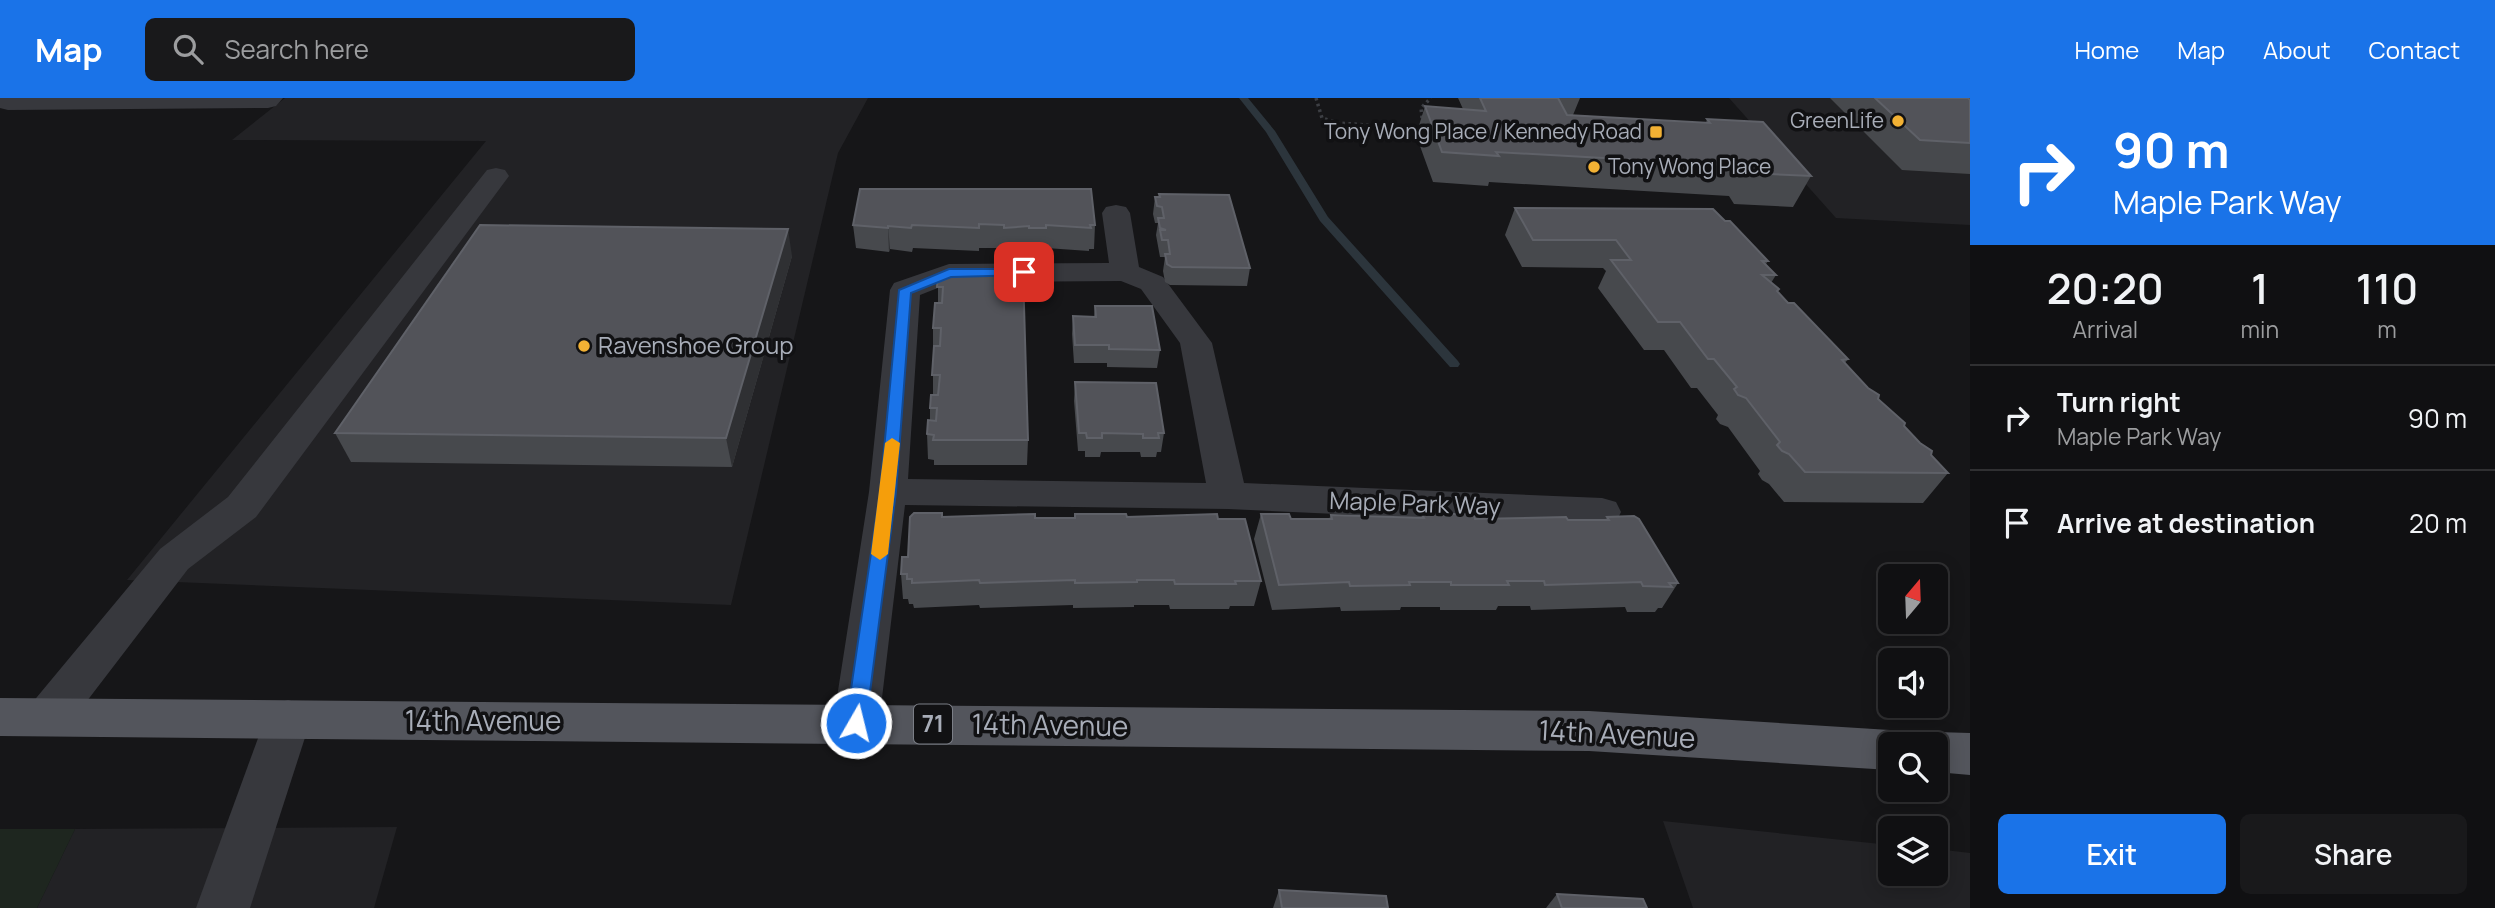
<!DOCTYPE html>
<style>
:root{--surface:#101012;--page:#19191b;--text:#f1f3f6;--muted:#9c9d9f;--line:#303032;--accent:#1a73e8}
body{margin:0;font-family:Manrope,sans-serif;background:var(--page);color:var(--text);height:100vh;display:flex;flex-direction:column;font-size:26px;white-space:nowrap}
*{box-sizing:border-box;margin:0}
p{font-size:23px;color:var(--muted)}
.icon{flex:none;width:38px;height:38px;fill:none;stroke:currentColor;stroke-width:2;stroke-linecap:round;stroke-linejoin:round}
.map{position:relative;flex:1;overflow:hidden}
.panel{display:flex;flex-direction:column;background:var(--surface);width:525px}
.panel>*{flex:none}
.top-card{background:#1a73e8;color:#fff;overflow:hidden}
.needle{width:46px;rotate:19deg}
.tools{position:absolute;left:1878px;top:466px;display:grid;gap:14px}
.tools a{display:grid;place-items:center;width:70px;height:70px;border-radius:10px;background:var(--surface);box-shadow:0 4px 18px #0003,0 0 0 2px var(--line);font-size:35px}
.pin{position:absolute;display:grid;place-items:center;width:60px;height:60px;color:#fff;margin:-30px;border-radius:14px;box-shadow:0 4px 10px #0006}
.me{position:absolute;width:77px;margin:-38px;rotate:8deg;stroke-linejoin:round;filter:drop-shadow(0 0 5px #0008)}
.turn{display:flex;align-items:center;gap:24px;height:147px;padding:0 28px;font-size:32px}
.turn .icon{width:91px;height:91px;stroke-width:2.5}
.turn b{display:block;font-size:49px;line-height:60px}
.eta{display:flex;justify-content:space-evenly;align-items:center;height:119px;text-align:center}
.eta b{font-size:42px;font-weight:600;line-height:49px}
.button{display:flex;gap:14px;margin-top:auto;padding:14px 28px}
.button a{flex:1;height:80px;border-radius:10px;background:var(--accent);color:#fff;font-size:28px;font-weight:600;line-height:80px;text-align:center}
.button a+a{background:var(--page);color:var(--text)}
ul{padding:0;list-style:none}
li{display:flex;align-items:center;gap:21px;height:105px;padding:0 28px;border-top:2px solid var(--line)}
li div{flex:1}
li b{display:block;font-size:26px}
li em{font-style:normal}
header{display:flex;align-items:center;gap:42px;box-sizing:border-box;height:98px;padding:0 35px;background:var(--accent);color:#fff}
header strong{font-size:33px}
nav{display:flex;gap:38px;margin-inline-start:auto;font-size:24px}
.search{width:490px;height:63px;background:var(--page);display:flex;align-items:center;gap:18px;box-sizing:border-box;padding:0 24px;border-radius:10px;color:var(--muted);font-size:26px}
main{display:flex;flex:1;min-height:0}
.map>svg:first-child{display:block}
.built{fill:#222225}
.green{fill:#1e261f}
.lines{fill:none;stroke-linecap:round;stroke-linejoin:round}
.stream{fill:#2c353c;fill-rule:evenodd}
.path{stroke:#3d3f44;stroke-width:3.5;stroke-dasharray:2.5 3.5;stroke-linecap:butt}
.minor{fill:#37383d;fill-rule:evenodd}
.major{fill:#53555c;fill-rule:evenodd}
.wall{fill:#47494d}
.shaded-wall{fill:#2f3033}
.building{fill:#525359;stroke:#5f6168;stroke-width:2}
.route{fill:#1a73e8;stroke:#114b97;stroke-width:2}
.slow{fill:#f59e0b}
.poi-dot{fill:#f2b134;stroke:#111113;stroke-width:2.5}
.labels{text-anchor:middle;stroke-width:7;stroke-linejoin:round;paint-order:stroke}
.far-poi-label{font-size:21px;fill:#a8adb8;stroke:#111113;text-anchor:end}
.shield{fill:#111113;stroke:#7b7e86;stroke-width:2}
.shield-label{font-size:23px;font-weight:bold;fill:#a8adb8}
.poi-label{font-size:24px;fill:#a8adb8;stroke:#111113;text-anchor:start}
.street-label{font-size:24px;fill:#a8adb8;stroke:#111113}
.near-street-label{font-size:28px;fill:#a8adb8;stroke:#111113}
</style>
<header>
<strong>Map</strong>
<div class="search"><svg class="icon" aria-label="search" viewBox="0 0 24 24"><circle cx="10" cy="10" r="6"/><path d="M15 15l6 6"/></svg>Search here</div>
<nav><a>Home</a><a>Map</a><a>About</a><a>Contact</a></nav>
</header>
<main>
<div class="map">
<svg width="1970" height="810" viewBox="0 0 1970 810">
<rect width="100%" height="100%" fill="#161618"/>
<g class="built">
<path d="M285 0H868L838 55 731 507 127 482 486 43 232 42Z"/>
<path d="M1729 0H1945L1970 19V127L1836 120Z"/>
<path d="M1663 723 1890 747V775H1936V751L1970 755V810H1693Z"/>
<path d="M397 729 374 810H37L75 731Z"/>
</g>
<path class="green" d="M0 731H75L37 810H0Z"/>
<g class="lines">
<path class="stream" d="M1239 0H1248L1275 33 1328 119 1458 263 1460 266 1458 269H1450L1320 123 1266 34Z"/>
<g class="path">
<path d="M1316 0 1322 20 1339 25 1422 31"/>
<path d="M1422 20 1421 10 1431 0"/>
</g>
<g class="minor">
<path d="M0 0H283L276 8 268 10 8 12 0 10Z"/>
<path d="M496 70 505 72 509 78 256 419 188 471 64 633 48 638 32 633 25 619 32 605 160 451 228 399 487 72Z"/>
<path d="M1116 107 1126 109 1130 115 1139 169 1163 179 1212 245 1244 385 1602 400 1616 404 1621 414 1616 424 1602 428 1228 411 905 407 879 625 872 639 856 645 840 639 833 625 869 394 890 192 894 185 949 166 1109 165 1102 115 1106 109ZM1121 183 1141 191 1180 245 1206 385 908 381 920 197 953 184Z"/>
<path d="M288 602 304 607 311 621 250 810H196L265 621 272 607Z"/>
</g>
<g class="major">
<path d="M0 600 1589 613 1890 632 1907 638 1911 646H1890V672L1589 653 0 638Z"/>
<path d="M1936 634 1970 635V677L1936 674V646H1916L1919 640Z"/>
</g>
</g>
<g class="wall">
<path d="M1458 0H1580L1573 17 1706 25 1707 21 1811 78 1793 109 1734 106 1729 98 1489 84 1488 88 1433 84 1416 37 1425 8 1463 11Z"/>
<path d="M1830 0H1968L1970 2V76L1902 72Z"/>
<path d="M860 91 1095 127 1094 151H1089V153L1046 150 1045 154 1028 153V151L1004 153V150H979V153L913 150 912 154 890 151 889 154 856 150 853 127Z"/>
<path d="M1159 96 1250 170 1247 188 1170 187 1165 184 1163 173 1165 159H1160L1156 137 1158 125H1155L1153 116 1155 99H1159Z"/>
<path d="M1515 110 1725 123 1768 163 1766 166 1776 177 1771 185 1778 194 1848 261 1845 265 1948 375 1923 405 1784 404 1769 386 1762 382 1758 376 1760 373 1728 329 1720 326 1716 321 1718 317 1697 290H1691L1664 252H1644L1598 190 1606 173 1603 170 1522 169 1505 137Z"/>
<path d="M792 158 732 369 351 364 335 335Z"/>
<path d="M938 177 1028 342 1027 367H934V362L928 361 927 336 930 323V310L933 297V230L938 205Z"/>
<path d="M1095 208 1160 252 1157 270 1107 269V265H1074L1072 236 1073 218 1094 219Z"/>
<path d="M1075 284 1164 335 1161 354H1157L1156 359H1141L1140 354H1101L1100 359H1085V353H1078L1074 303Z"/>
<path d="M1075 416 1127 419 1218 421 1261 483 1254 508H1230L1229 511H1170L1169 507H1134V509L1073 510V507L980 510 979 507 914 510 913 506H909L908 501H903L901 476 908 459 942 419 1074 420Z"/>
<path d="M1261 416 1291 421H1329L1331 417 1421 420 1422 416 1475 421 1568 422H1605L1607 419 1678 485 1662 510H1658L1655 514H1627L1625 509 1531 512 1530 508H1498L1496 512H1440V509H1401L1400 512 1341 513 1340 509 1272 512 1254 441Z"/>
<path d="M1279 792 1388 810H1273Z"/>
<path d="M1557 796 1647 810H1546Z"/>
</g>
<g class="shaded-wall">
<path d="M888 128 890 151 889 154 888 130Z"/>
<path d="M788 131 792 158 732 369 726 340Z"/>
</g>
<g class="building">
<path d="M1480 0H1558L1567 17 1710 25 1707 21 1763 24 1811 78 1750 75 1745 68 1496 54 1499 58 1442 54 1425 8 1486 13Z"/>
<path d="M1875 0H1968L1970 2V45L1920 42Z"/>
<path d="M860 91H1091L1095 127H1090L1091 130 1046 127V130H1029V128L1004 130V127L979 126V130L912 127 911 130 888 128V130L853 127Z"/>
<path d="M1159 96 1229 97 1250 170 1172 169 1167 166 1165 156H1170L1168 142H1162L1160 132H1166L1160 130 1158 120H1164L1162 109 1157 108 1155 99H1160Z"/>
<path d="M1515 110 1713 111 1725 123H1730L1768 163H1762L1776 177H1762L1779 191 1777 193 1788 205H1794L1848 261 1842 262 1868 290 1879 297 1878 301 1905 325 1904 328 1920 345 1932 353 1931 357 1948 375 1805 374 1789 356 1782 353 1777 347 1780 344 1746 300 1738 297 1734 291 1737 289 1714 261H1708L1680 224H1658L1611 162H1631L1616 142H1533Z"/>
<path d="M480 127 788 131 726 340 335 335Z"/>
<path d="M946 174H1023L1028 342H933L934 337 927 336 928 322 936 323 937 310H930L931 297H938L940 277H932L934 248H940L941 230H933L935 205H942L943 189H937L938 177 946 178Z"/>
<path d="M1095 208H1152L1160 252 1109 251V247H1075L1073 218 1096 219Z"/>
<path d="M1075 284 1156 285 1164 335H1158L1159 340H1143V336L1102 335V340H1087L1086 335H1079Z"/>
<path d="M914 415H942V419L1035 416V420H1075V416H1126L1127 419 1217 416 1218 421H1245L1261 483H1235L1236 486H1175L1174 482H1137V484L1075 485V482L980 485 979 482 912 485V481H907V476H901L902 459H908L910 419Z"/>
<path d="M1261 416H1289L1291 421H1332L1331 417 1424 420 1422 416H1474L1475 421 1566 419 1568 422H1609L1607 419 1634 418 1639 421 1678 485H1669L1672 489 1643 488 1641 484 1545 487 1544 483H1507L1509 487H1451V484H1409L1410 487 1350 488 1349 484 1279 487Z"/>
<path d="M1279 792 1386 798 1388 810H1282Z"/>
<path d="M1557 796 1643 801 1647 810H1562Z"/>
</g>
<path class="route" d="M1024 171 1031 174 1029 177 951 179 911 195 896 394 866 625 863 631 856 634 849 631 846 625 880 394 899 192 949 171Z"/>
<path class="slow" d="M892 340 900 345 888 456 880 462 871 456 885 345Z"/>
<g class="poi-dot">
<circle cx="1898" cy="23" r="7"/>
<rect x="1649" y="27" width="14" height="14" rx="3.5"/>
<circle cx="1594" cy="69" r="7"/>
<circle cx="584" cy="248" r="7"/>
</g>
<g class="labels">
<g class="far-poi-label">
<text x="1884" y="30">GreenLife</text>
<text x="1642" y="41">Tony Wong Place / Kennedy Road</text>
<text x="1608" y="76" text-anchor="start">Tony Wong Place</text>
</g>
<rect class="shield" x="914" y="606.5" width="38" height="39" rx="5"/>
<g class="shield-label">
<text x="933" y="634">71</text>
</g>
<g class="poi-label">
<text x="598" y="256">Ravenshoe Group</text>
</g>
<g class="street-label">
<text transform="translate(1415 406) rotate(2)" y="8">Maple Park Way</text>
</g>
<g class="near-street-label">
<text x="483" y="633">14th Avenue</text>
<text transform="translate(1050 627) rotate(1)" y="10">14th Avenue</text>
<text transform="translate(1617 636) rotate(3)" y="10">14th Avenue</text>
</g>
</g>
</svg>
<div class="tools">
<a><svg class="needle" viewBox="-14 -14 28 28"><path d="M0-13l5 13h-10z" fill="#e53935"/><path d="M0 13l5-13h-10z" fill="#9c9d9f"/></svg></a>
<a><svg class="icon" aria-label="sound" viewBox="0 0 24 24"><path d="M4 9h4l5-4v14l-5-4H4zM17 9q2 3 0 6"/></svg></a>
<a><svg class="icon" aria-label="search" viewBox="0 0 24 24"><circle cx="10" cy="10" r="6"/><path d="M15 15l6 6"/></svg></a>
<a><svg class="icon" aria-label="layers" viewBox="0 0 24 24"><path d="M12 4l9 5-9 5-9-5zM3 14l9 5 9-5"/></svg></a>
</div>
<div class="pin" style="left:1024px;top:174px;background:#d93025"><svg class="icon" aria-label="arrive" viewBox="0 0 24 24"><path d="M6 21V4h12l-3 4 3 4H6"/></svg></div>
<svg class="me" style="left:856px;top:625px" viewBox="-20 -20 40 40"><circle r="17" fill="#1a73e8" stroke="#fff" stroke-width="3"/><path d="M0-11L8 9 0 5-8 9z" fill="#fff"/></svg>
</div>
<section class="panel">
<div class="top-card">
<div class="turn"><svg class="icon" aria-label="right" viewBox="0 0 24 24"><path d="M7 20v-9h11M14 6l5 5-5 5"/></svg><div><b>90 m</b>Maple Park Way</div></div>
</div>
<div class="eta">
<div><b>20:20</b><p>Arrival</p></div>
<div><b>1</b><p>min</p></div>
<div><b>110</b><p>m</p></div>
</div>
<ul>
<li><svg class="icon" aria-label="right" viewBox="0 0 24 24"><path d="M7 20v-9h11M14 6l5 5-5 5"/></svg><div><b>Turn right</b><p>Maple Park Way</p></div><em>90 m</em></li>
<li><svg class="icon" aria-label="arrive" viewBox="0 0 24 24"><path d="M6 21V4h12l-3 4 3 4H6"/></svg><div><b>Arrive at destination</b></div><em>20 m</em></li>
</ul>
<div class="button"><a>Exit</a><a>Share</a></div>
</section>
</main>
